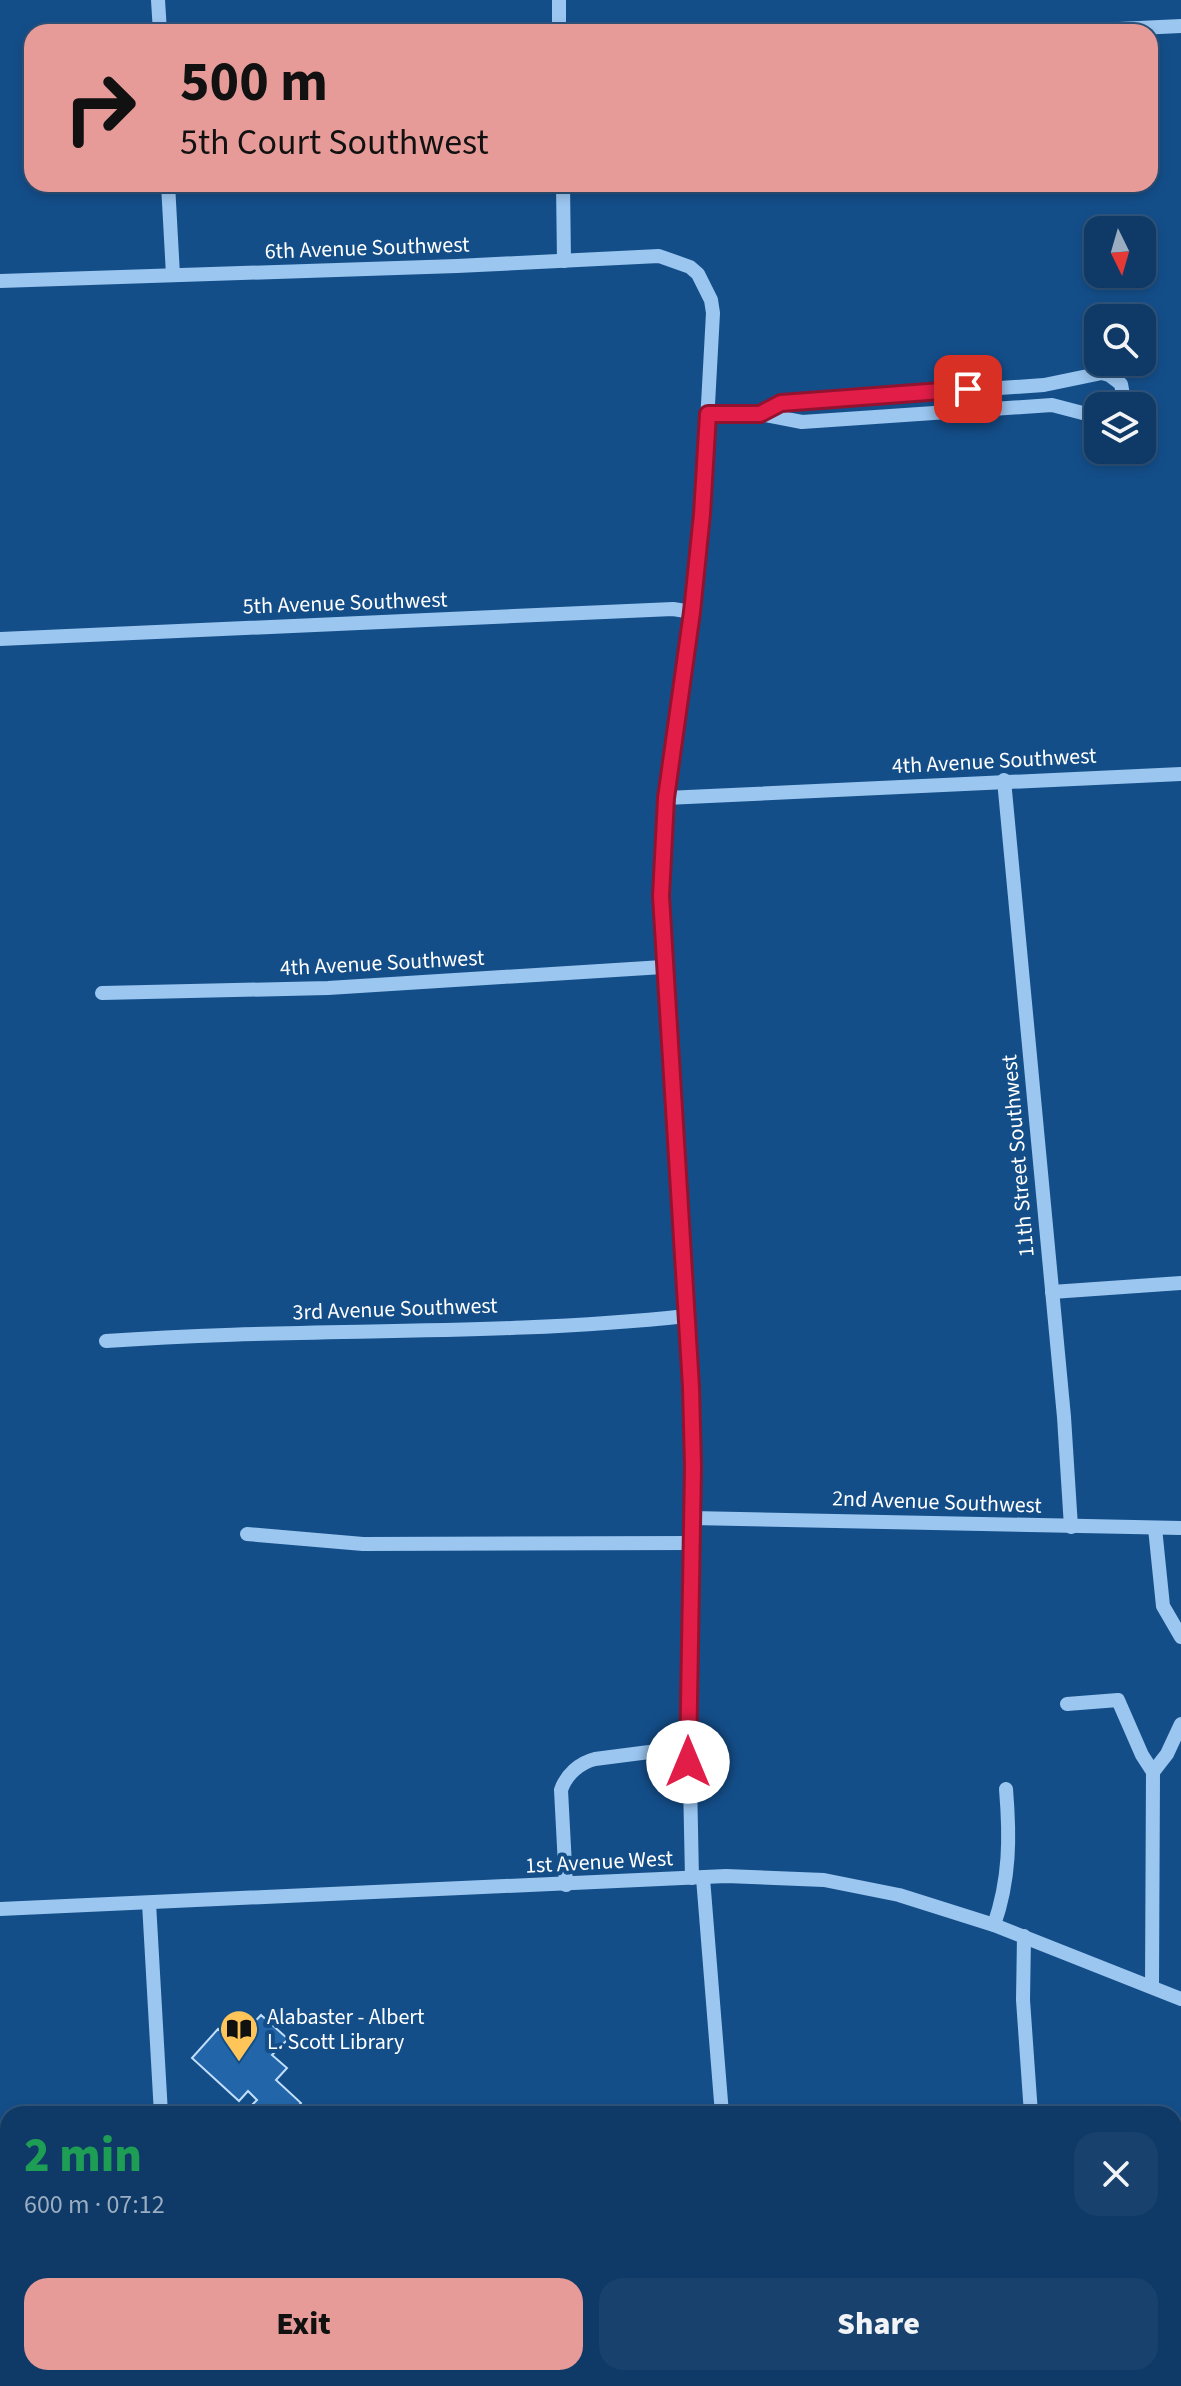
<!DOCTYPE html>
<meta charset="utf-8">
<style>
:root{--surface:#0f3a67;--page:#18416d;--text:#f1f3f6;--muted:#9badc0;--line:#2f547b;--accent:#e69b98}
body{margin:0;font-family:"Source Sans 3",sans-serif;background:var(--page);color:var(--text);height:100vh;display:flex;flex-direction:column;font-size:30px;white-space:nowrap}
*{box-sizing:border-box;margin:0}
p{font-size:26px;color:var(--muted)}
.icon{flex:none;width:44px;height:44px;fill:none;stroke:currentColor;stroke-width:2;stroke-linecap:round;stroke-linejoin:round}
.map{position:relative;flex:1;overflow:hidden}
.details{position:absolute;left:0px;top:2106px;width:1182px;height:280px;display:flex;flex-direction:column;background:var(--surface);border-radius:24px 24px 0 0;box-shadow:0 4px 12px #0003,0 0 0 2px var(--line)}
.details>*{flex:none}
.banner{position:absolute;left:24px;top:24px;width:1134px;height:168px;border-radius:24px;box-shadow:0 4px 12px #0003,0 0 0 2px var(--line);background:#e69b98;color:#111;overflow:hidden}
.needle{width:52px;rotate:175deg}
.fabs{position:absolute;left:1084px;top:216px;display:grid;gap:16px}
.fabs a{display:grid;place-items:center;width:72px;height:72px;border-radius:16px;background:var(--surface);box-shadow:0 4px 12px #0003,0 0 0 2px var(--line);font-size:40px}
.pin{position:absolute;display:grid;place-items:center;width:68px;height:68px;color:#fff;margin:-34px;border-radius:16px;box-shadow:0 4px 12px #0006}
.me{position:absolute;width:88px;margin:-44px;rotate:0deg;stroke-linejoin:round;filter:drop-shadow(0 0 6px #0008)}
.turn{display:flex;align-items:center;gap:28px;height:168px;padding:0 24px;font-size:36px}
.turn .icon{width:104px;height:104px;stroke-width:2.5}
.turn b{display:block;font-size:56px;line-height:68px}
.round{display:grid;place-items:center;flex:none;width:84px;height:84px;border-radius:24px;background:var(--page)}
.head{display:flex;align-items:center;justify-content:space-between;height:136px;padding:0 24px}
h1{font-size:48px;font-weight:800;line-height:60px;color:#1e9e55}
.primary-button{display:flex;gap:16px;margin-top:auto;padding:16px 24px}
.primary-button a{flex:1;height:92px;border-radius:24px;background:var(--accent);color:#111;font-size:32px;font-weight:800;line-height:92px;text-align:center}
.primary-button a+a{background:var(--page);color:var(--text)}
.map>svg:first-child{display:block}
.building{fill:#2266a9;stroke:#c1dffb;stroke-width:2}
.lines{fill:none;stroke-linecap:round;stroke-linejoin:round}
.minor{stroke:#9bc6f0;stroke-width:14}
.route-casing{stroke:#92132f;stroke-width:20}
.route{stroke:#e11d48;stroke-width:14}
.labels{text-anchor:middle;stroke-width:8;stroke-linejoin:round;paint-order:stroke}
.street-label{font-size:22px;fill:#fff;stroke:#144e89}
.poi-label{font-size:22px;fill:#fff;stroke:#144e89;text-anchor:start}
</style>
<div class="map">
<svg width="1181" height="2386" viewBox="0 0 1181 2386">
<rect width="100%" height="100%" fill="#144e89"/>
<path class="building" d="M261 2015 288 2039 272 2055 287 2068 276 2080 301 2103 291 2114H258L250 2107 257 2100 248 2091 239 2101 192 2058 218 2029 234 2044Z"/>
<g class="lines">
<g class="minor">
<path d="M158 0 160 32"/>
<path d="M559 0V32"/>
<path d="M1056 32 1181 26"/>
<path d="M168 184 173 275"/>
<path d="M563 184 564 261"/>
<path d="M0 281 457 266 659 256 690 267 698 274 711 300 713 313 702 514 687 651 669 766 661 896 691 1387 693 1467 688 1683 692 1878"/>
<path d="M708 414H760"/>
<path d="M1098 417 1052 405 802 422 760 414 781 403 1044 385 1102 373 1109 375 1121 384 1125 406"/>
<path d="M0 639 673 609 692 612"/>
<path d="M1004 780 1064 1417 1071 1527"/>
<path d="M666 798 1181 774"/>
<path d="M102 993 328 988 663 967"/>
<path d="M1052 1292 1181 1283"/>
<path d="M106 1341C299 1327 494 1337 686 1316"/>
<path d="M692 1518 1181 1528"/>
<path d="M1155 1528 1163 1606 1181 1637"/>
<path d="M247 1534 363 1544 692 1543"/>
<path d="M1067 1704 1118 1700 1142 1755 1153 1772"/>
<path d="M703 1878 722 2114"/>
<path d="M566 1885 561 1790C566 1775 579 1763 595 1759L688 1747"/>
<path d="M149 1903 161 2114"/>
<path d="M0 1909 726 1876 824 1880 899 1895 994 1925 1181 1999"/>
<path d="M994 1925C1010 1879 1010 1837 1006 1789"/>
<path d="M1024 1936 1023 2000 1031 2114"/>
<path d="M1152 1987 1153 1772 1167 1754 1181 1724"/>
<path d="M0 2193H8"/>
<path d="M177 2378 178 2386"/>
<path d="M744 2378 745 2386"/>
<path d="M1052 2378V2386"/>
</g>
</g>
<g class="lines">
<defs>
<path id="route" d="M688 1762 693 1467 691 1387 661 896 666 798 692 612 702 514 708 414H760L781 403 968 389"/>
</defs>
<use href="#route" class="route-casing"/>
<use href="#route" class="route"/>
</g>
<defs>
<symbol id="library-pin" viewBox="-11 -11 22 30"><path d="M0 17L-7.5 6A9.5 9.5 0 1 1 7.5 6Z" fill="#ffc559" stroke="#144e89"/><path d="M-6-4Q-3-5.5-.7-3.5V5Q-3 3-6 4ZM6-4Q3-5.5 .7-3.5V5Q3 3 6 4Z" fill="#111"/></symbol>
</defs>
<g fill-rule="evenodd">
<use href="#library-pin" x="217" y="2007" width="44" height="60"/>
</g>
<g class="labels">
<g class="street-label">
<text transform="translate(367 247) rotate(-2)" y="8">6th Avenue Southwest</text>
<text transform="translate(345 602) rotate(-2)" y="8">5th Avenue Southwest</text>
<text transform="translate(994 760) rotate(-3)" y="8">4th Avenue Southwest</text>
<text transform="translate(382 962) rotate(-3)" y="8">4th Avenue Southwest</text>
<text transform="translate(1017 1156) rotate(-95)" y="8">11th Street Southwest</text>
<text transform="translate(395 1308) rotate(-2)" y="8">3rd Avenue Southwest</text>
<text transform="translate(937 1501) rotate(2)" y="8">2nd Avenue Southwest</text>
<text transform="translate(599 1861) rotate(-3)" y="8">1st Avenue West</text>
</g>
<g class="poi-label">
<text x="267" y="2024">Alabaster - Albert<tspan x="267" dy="25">L. Scott Library</tspan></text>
</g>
</g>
</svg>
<div class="fabs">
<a><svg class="needle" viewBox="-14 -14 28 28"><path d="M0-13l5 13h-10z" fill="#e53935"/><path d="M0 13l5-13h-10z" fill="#9badc0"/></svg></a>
<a><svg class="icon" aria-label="search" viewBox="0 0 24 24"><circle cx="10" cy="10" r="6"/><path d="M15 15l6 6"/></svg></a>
<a><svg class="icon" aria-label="layers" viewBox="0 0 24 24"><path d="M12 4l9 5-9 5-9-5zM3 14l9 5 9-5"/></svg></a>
</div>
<div class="pin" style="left:968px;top:389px;background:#d93025"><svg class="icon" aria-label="arrive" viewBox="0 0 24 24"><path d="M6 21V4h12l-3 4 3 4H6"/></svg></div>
<svg class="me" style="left:688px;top:1762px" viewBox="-20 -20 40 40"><circle r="19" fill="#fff"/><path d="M0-13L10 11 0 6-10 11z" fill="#e11d48"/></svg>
<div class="banner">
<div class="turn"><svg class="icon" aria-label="right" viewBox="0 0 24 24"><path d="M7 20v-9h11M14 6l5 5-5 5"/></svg><div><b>500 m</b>5th Court Southwest</div></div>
</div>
<section class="details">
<div class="head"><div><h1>2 min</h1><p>600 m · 07:12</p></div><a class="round"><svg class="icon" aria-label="close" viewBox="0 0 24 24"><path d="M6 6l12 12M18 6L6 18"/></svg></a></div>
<div class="primary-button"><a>Exit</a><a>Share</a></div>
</section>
</div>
